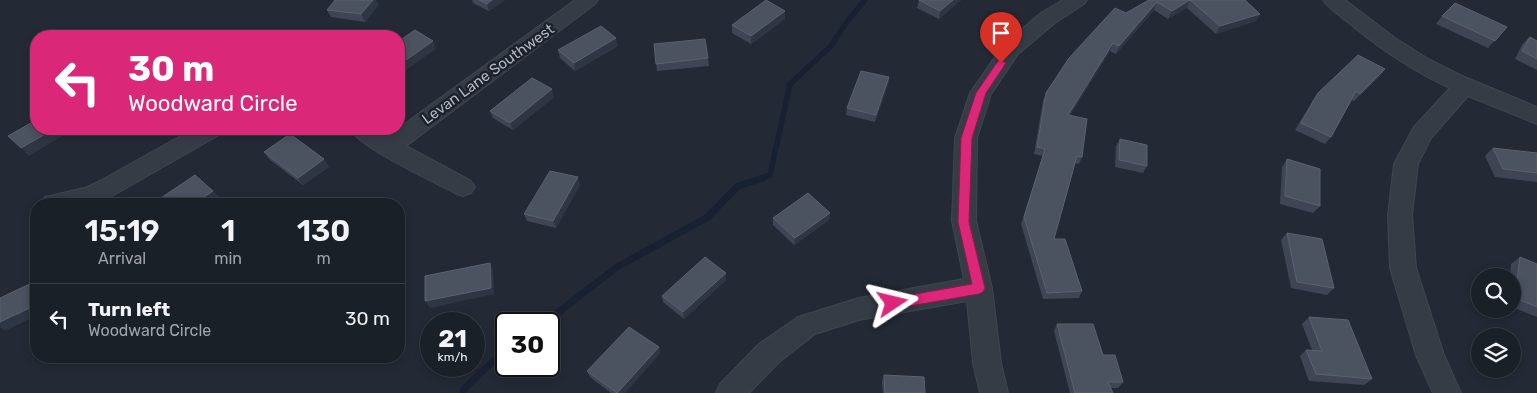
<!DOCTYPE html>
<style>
:root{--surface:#1a2028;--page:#272d34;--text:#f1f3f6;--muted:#9fa3a8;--line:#383e45}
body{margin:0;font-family:Rubik,sans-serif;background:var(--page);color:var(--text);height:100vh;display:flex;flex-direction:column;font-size:19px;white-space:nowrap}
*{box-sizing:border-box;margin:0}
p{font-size:16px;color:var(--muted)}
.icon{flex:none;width:28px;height:28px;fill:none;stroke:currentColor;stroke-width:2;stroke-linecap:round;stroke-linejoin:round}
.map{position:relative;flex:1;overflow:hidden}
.details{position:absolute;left:30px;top:198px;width:375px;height:165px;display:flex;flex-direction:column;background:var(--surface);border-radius:20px;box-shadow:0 2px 8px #0003,0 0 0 1px var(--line)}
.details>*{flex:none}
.banner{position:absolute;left:30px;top:30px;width:375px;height:105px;border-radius:20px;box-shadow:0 2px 8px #0003,0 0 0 1px var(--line);background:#db2777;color:#fff;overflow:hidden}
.buttons{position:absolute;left:1471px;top:268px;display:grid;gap:10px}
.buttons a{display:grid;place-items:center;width:50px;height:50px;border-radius:50%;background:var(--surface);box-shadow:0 2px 8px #0003,0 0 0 1px var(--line);font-size:25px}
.speed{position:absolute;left:420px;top:312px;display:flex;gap:10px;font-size:25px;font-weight:700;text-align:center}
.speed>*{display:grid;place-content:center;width:65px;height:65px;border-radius:50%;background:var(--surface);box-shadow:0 2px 8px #0003,0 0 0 1px var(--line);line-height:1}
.speed small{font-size:12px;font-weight:400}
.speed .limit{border:2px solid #111;border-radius:8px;background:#fff;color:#111}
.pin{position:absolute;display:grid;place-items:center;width:42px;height:42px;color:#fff;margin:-51px -21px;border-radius:50% 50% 50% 0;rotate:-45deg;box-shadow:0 0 5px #0007}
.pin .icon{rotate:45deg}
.me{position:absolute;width:55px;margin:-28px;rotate:80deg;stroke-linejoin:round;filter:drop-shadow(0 0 4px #0008)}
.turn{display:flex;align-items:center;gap:18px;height:105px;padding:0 15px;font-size:22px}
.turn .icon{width:65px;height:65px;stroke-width:2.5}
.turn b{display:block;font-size:35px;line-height:42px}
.eta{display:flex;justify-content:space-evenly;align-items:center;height:85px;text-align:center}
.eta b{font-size:30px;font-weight:600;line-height:35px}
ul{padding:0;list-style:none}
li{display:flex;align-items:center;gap:15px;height:70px;padding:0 15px;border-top:1px solid var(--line)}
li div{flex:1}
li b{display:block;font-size:19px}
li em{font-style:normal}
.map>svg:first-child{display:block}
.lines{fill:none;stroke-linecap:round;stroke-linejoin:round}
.stream-far1{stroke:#182131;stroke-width:5.5}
.stream{stroke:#182131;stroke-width:7}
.street-casing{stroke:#40454f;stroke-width:2}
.street{fill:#363c46;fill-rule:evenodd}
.wall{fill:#3f4554}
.shaded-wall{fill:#2e3543}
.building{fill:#4b5260;stroke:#5b616f}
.route{fill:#db2777;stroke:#8e194d}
.labels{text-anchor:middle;stroke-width:5;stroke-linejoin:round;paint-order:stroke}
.street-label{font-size:15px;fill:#b1b6c2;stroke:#1c212b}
</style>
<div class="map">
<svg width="1537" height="393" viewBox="0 0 1537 393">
<rect width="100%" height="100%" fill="#232a35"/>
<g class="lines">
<path class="stream-far1" d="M759 179 770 175 790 84 831 46 846 23 865 0"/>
<g class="stream">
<path d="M543 324 617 267 708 217 738 186 763 178"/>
<path d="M463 393 464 389 491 363 506 352"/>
</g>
<defs>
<g id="street">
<path d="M575 0H598L595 4 406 146 471 181 475 187 471 193 463 196 455 193C434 182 359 147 350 129H378L388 136Z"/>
<path d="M1063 0H1087L1084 4 1055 23 1018 54 991 94 977 138 976 221 992 288 1001 363 1008 393H980L973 363 967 301 859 320 815 334 779 362 749 393H716L720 384 759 344 798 317 859 298 964 279 952 221 955 138 970 93 1004 44 1041 13Z"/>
<path d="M1323 0H1345L1395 38 1430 60 1462 76 1537 107V124L1468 96 1431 138 1418 164 1412 215 1416 268 1444 355 1461 393H1433L1416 355 1390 268 1388 215 1394 164 1414 127 1450 88C1413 71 1380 49 1349 23 1340 16 1329 9 1323 0Z"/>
<path d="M193 129H222L219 135 98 204H41L45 197 85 188 100 181Z"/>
</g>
</defs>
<use href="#street" class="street-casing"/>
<use href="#street" class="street"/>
</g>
<g class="wall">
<path d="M472 0H505L489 11 473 3Z"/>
<path d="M919 0H961L939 19 917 8Z"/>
<path d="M1149 0H1245L1260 14 1256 21 1216 34 1187 8 1168 19 1154 10 1116 54 1110 51 1070 115 1082 157 1079 164 1075 163 1054 239 1082 291 1079 298 1043 299 1021 224 1043 156 1034 154 1043 101 1046 93 1126 13Z"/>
<path d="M379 4 365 22 331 17 327 10Z"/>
<path d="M1442 16 1507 27 1488 48 1436 24Z"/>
<path d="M785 19 751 44 732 33V25Z"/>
<path d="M1529 37 1537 41V70L1515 59 1522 45Z"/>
<path d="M654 44 708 58 709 66 657 71Z"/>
<path d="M618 46 575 71 560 58 558 50Z"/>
<path d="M1385 69 1379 77 1354 101 1352 100 1331 137 1325 144 1295 130 1313 100 1318 93Z"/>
<path d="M889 77 888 85 875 122 846 115 847 108Z"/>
<path d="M554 97 513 130 493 118 490 111Z"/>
<path d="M1120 139 1147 166 1143 173 1115 167 1116 146Z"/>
<path d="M1493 148 1537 153V182L1495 177 1485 156Z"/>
<path d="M264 152 329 167 303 185 269 159Z"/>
<path d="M1287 159 1320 206 1313 213 1280 204 1282 167Z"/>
<path d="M580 185 556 228 527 221 524 214Z"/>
<path d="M830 213 829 220 794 245 773 225V218Z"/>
<path d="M1287 233 1334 288 1327 295 1291 288 1281 240Z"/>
<path d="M1520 257 1537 264V317L1512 307V276H1510L1511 264Z"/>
<path d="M726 280 684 319 663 302 662 296Z"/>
<path d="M1309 317 1372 379 1364 385 1309 381 1300 356 1306 350H1312L1302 324Z"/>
<path d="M1057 324 1103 355 1123 382 1118 388H1110L1113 393H1070L1054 331Z"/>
<path d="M659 347 660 353 625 393H611L590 377 587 371Z"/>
<path d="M884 375 925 393H883L882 382Z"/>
</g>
<g class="shaded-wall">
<path d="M373 0H376L379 4 365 22 361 14Z"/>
<path d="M492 0H505L489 11 487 4Z"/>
<path d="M953 0H961L939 19 940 11Z"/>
<path d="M1190 0 1187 8 1168 19 1172 11Z"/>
<path d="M1157 2 1154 10 1116 54 1119 46Z"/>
<path d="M785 11V19L751 44V36Z"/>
<path d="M1260 14 1256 21 1216 34 1220 26Z"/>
<path d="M616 38 618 46 575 71 574 63Z"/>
<path d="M433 41 436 49 399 75V65Z"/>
<path d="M1113 43 1110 51 1065 122 1068 115Z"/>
<path d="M1385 69 1379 77 1354 101 1360 94Z"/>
<path d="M889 77 888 85 875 122 876 115Z"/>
<path d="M552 89 554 97 513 130 510 123Z"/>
<path d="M54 129H74L29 156 21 148Z"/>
<path d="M324 159 329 167 303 185 298 178Z"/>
<path d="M578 177 580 185 556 228 553 221Z"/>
<path d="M213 191 222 200 217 204H207L202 198Z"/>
<path d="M830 213 829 220 794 245 795 238Z"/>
<path d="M490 263 493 270 494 294 430 308 425 301Z"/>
<path d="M726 273V280L684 319 683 312Z"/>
<path d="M36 305V316L5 331 0 327V322Z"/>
<path d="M659 347 660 353 625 393H618Z"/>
</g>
<g class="building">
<path d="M335 0H373L361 14 327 10Z"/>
<path d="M479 0H492L487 4Z"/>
<path d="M766 0 785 11 751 36 732 25Z"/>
<path d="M919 0H953L940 11Z"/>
<path d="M1149 0H1245L1260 14 1220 26 1190 0 1172 11 1157 2 1119 46 1113 43 1068 115 1087 119 1082 157 1077 156 1054 239H1065L1082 291 1047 293 1024 217 1045 149 1037 147 1046 93 1069 58 1115 8 1126 13Z"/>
<path d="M1455 3 1507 27 1495 41 1442 16Z"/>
<path d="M601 26 616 38 574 63 558 50Z"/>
<path d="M415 30 433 41 399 65V41Z"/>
<path d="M1530 37 1537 41V59L1522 51Z"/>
<path d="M705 39 708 58 656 64 654 44Z"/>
<path d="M1358 55 1385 69 1360 94 1356 91 1331 137 1301 123 1318 93Z"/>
<path d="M861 71 889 77 876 115 847 108Z"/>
<path d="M532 78 552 89 510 123 490 111Z"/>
<path d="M36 120V129H54L21 148 8 136Z"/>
<path d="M290 134 324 159 298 178 264 152Z"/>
<path d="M1120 139 1147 145V166L1119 160Z"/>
<path d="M1493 148 1537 153V173L1503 169Z"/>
<path d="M1287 159 1320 169V206L1285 196Z"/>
<path d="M550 171 578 177 553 221 524 214Z"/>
<path d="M195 175 213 191 202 198 209 204H152Z"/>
<path d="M808 193 830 213 795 238 773 218Z"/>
<path d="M1287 233 1322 239 1334 288 1297 282Z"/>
<path d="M705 257 726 273 683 312 662 296Z"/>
<path d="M1520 257 1537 264V307L1515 298Z"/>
<path d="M490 263 491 288 425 301V276Z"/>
<path d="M36 281V305L0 322V298Z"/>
<path d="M1309 317 1348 320 1372 379 1316 374 1306 350 1322 351Z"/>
<path d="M1057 324H1093L1103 355H1115L1123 382H1108L1113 393H1075Z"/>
<path d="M629 327 659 347 617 393 587 371Z"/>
<path d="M884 375 924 377 925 393H885Z"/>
</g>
<path class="route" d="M1001 60 1006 63 986 93 972 138 969 222 985 288 983 292 979 294 893 309 889 307 887 303 889 299 893 298 972 284 958 222 961 138 976 93 998 61Z"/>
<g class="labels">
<g class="street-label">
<text transform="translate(488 74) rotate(-36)" y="5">Levan Lane Southwest</text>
</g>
</g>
</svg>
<div class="buttons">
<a><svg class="icon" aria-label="search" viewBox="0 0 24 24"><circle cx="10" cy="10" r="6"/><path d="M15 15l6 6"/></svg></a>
<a><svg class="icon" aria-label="layers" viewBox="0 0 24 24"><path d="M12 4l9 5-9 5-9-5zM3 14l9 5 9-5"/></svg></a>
</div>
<div class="speed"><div>21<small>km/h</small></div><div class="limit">30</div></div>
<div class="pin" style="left:1001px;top:63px;background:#d93025"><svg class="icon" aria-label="arrive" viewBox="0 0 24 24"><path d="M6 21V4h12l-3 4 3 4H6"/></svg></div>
<svg class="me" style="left:893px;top:303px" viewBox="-20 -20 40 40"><path d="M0-17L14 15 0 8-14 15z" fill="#db2777" stroke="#fff" stroke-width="4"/></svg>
<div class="banner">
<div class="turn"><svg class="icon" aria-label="left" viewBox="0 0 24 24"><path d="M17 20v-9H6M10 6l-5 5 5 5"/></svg><div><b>30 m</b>Woodward Circle</div></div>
</div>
<section class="details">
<div class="eta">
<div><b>15:19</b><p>Arrival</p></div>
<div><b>1</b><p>min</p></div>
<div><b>130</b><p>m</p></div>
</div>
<ul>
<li><svg class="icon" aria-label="left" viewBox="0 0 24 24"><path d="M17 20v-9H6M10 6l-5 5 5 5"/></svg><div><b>Turn left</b><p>Woodward Circle</p></div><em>30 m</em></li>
</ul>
</section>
</div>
